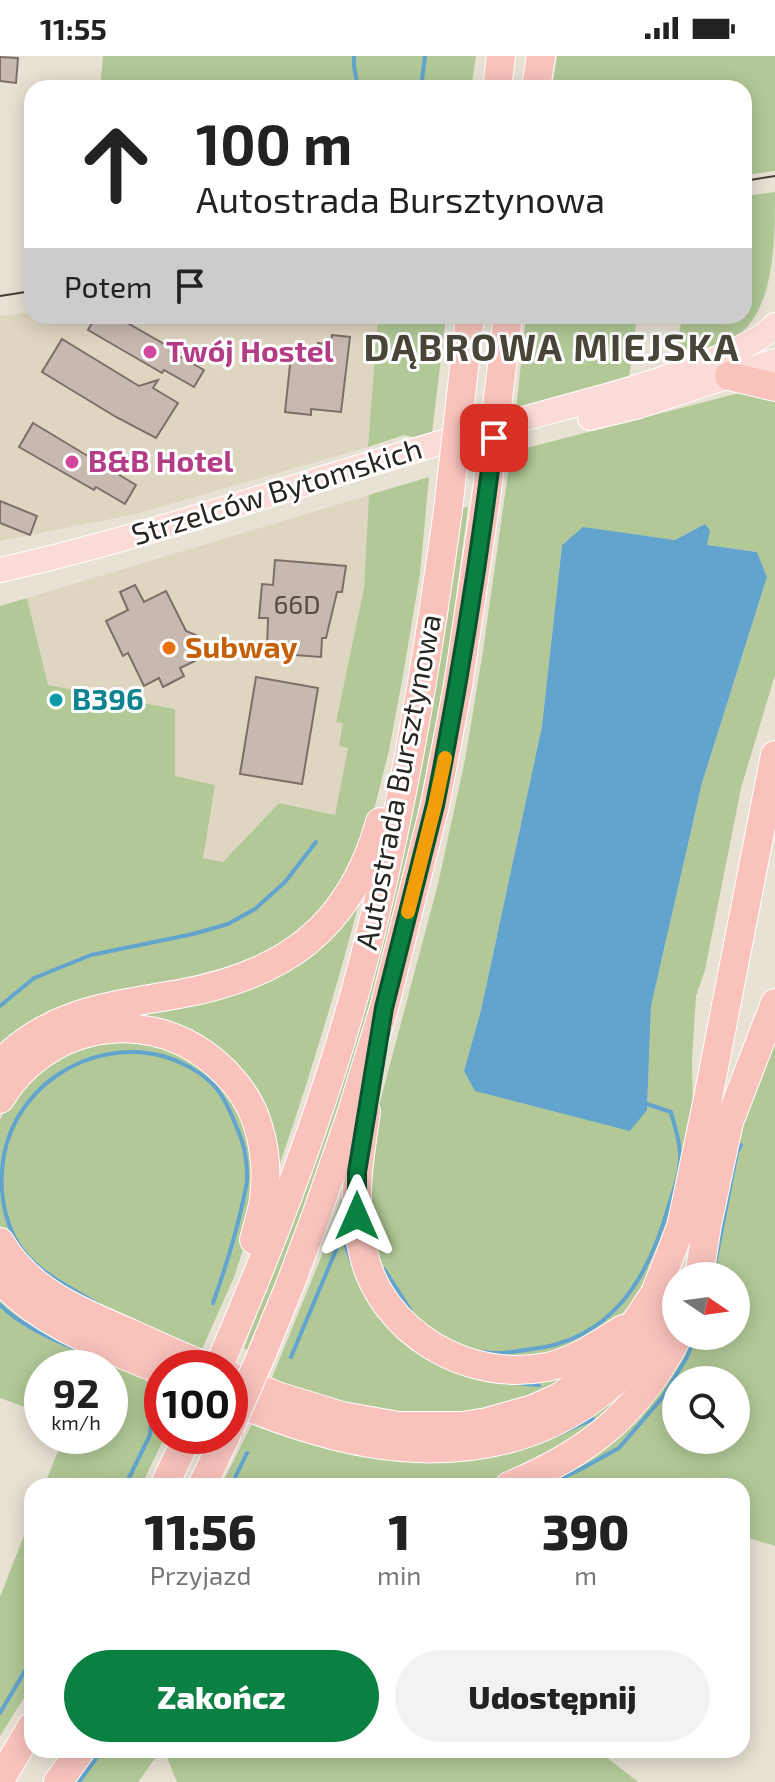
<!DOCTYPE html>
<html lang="pl">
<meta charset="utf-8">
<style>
:root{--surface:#fff;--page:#f2f2f2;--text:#222;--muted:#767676;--accent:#0b8043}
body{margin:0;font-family:"Exo 2",sans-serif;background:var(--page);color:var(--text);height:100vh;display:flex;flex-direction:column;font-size:30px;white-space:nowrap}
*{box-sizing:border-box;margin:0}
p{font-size:26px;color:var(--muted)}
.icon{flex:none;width:44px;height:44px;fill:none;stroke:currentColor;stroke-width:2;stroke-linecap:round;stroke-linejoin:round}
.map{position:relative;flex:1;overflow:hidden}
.sheet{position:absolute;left:24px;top:1422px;width:726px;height:280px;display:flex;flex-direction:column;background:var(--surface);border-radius:24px;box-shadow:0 4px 20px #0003}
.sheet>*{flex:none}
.hud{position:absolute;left:24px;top:24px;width:728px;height:244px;border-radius:24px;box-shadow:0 4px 20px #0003;background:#fff;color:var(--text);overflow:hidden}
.needle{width:52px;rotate:103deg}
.fabs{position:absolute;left:662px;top:1206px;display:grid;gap:16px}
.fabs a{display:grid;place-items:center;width:88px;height:88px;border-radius:50%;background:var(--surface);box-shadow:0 4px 20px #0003;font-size:40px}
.speed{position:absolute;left:24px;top:1294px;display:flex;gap:16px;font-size:40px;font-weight:700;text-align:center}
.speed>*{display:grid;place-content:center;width:104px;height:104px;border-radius:50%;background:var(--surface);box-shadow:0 4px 20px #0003;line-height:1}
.speed small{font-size:20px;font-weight:400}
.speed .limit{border:12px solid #d22;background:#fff;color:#111}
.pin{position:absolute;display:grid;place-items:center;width:68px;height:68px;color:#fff;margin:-34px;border-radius:16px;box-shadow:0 4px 12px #0006}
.me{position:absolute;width:88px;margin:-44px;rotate:0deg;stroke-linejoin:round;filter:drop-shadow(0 0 6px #0008)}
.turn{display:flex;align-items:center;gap:28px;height:168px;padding:0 40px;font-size:36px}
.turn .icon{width:104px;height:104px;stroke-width:2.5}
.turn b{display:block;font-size:56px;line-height:68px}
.then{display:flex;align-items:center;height:76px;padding:0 40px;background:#0003;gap:16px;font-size:30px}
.eta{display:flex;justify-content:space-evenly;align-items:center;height:136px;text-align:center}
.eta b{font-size:48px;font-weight:800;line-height:56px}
.cta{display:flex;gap:16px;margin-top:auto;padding:16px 40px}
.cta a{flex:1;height:92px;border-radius:48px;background:var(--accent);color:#fff;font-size:32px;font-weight:800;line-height:92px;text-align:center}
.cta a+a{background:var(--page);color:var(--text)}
.status{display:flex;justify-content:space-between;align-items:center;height:56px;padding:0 40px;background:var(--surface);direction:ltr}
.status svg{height:22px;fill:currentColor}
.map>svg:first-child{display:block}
.built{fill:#dfd6c1}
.green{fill:#b2c997;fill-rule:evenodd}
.water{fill:#62a4cd}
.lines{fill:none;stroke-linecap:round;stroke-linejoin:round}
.stream{stroke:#62a4cd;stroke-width:4}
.building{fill:#c8b9b0;stroke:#7d6f68;stroke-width:2}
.primary-casing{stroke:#fff;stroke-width:26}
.motorway-casing{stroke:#fff;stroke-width:30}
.primary{stroke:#fbdbd7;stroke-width:24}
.motorway{stroke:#f9c3bc;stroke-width:28}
.tram{stroke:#403e37;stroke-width:2}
.motorway-bridge-casing{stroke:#fff;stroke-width:30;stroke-linecap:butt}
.motorway-bridge{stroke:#f9c3bc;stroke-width:28}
.route-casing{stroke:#07532c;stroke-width:20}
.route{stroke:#0b8043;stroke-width:14}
.slow{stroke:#f59e0b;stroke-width:14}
.hotel-dot{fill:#d1479c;stroke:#fff;stroke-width:3}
.food-dot{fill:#e8710a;stroke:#fff;stroke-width:3}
.culture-dot{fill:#0f9aa8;stroke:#fff;stroke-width:3}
.labels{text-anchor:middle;stroke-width:6;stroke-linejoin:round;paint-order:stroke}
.number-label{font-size:26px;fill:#504b45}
.hotel-label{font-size:30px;font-weight:bold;fill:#b23c85;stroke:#fff;text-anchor:start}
.street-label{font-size:30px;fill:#282621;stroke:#fff}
.food-label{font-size:30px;font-weight:bold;fill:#c56008;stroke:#fff;text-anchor:start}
.culture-label{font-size:30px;font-weight:bold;fill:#0d838f;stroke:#fff;text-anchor:start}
.district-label{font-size:38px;font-weight:bold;letter-spacing:2px;fill:#4a4539;stroke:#fff}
</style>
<div class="status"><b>11:55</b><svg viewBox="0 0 49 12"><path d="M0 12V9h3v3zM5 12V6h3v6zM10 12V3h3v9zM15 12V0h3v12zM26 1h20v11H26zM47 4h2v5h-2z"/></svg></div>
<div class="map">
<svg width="775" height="1726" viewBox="0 0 775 1726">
<rect width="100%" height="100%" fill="#e8e2d4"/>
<g class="built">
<path d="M32 256V260H378L368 391 136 458 0 485V260Z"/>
<path d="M369 439 364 532 336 665 343 667 348 692 335 759 279 747 223 806 203 802 214 730 175 721V653L48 629 27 542Z"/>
</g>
<g class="green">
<path d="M103 0H476L471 32H100Z"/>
<path d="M557 0H775V115L744 119V32H552Z"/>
<path d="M775 136C775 182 775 245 743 275 723 289 697 296 675 305L682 260H744V140Z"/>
<path d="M378 260H446L432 377 417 382 404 379 368 391Z"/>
<path d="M526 260H637L629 322 516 354Z"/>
<path d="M743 336 775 338V619L741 732 705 914 696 940 692 1002 693 1066 676 1148 652 1213 628 1252 594 1282 556 1300 515 1304 452 1291 424 1275 387 1233 367 1174 372 1076 438 828 465 704 483 595 511 396ZM705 468 707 489 757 496 767 521 702 727 651 950 647 1054 464 1015 481 954 542 670 562 489 583 472 675 484Z"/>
<path d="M429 421 420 518 403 619 389 694 367 782 319 862 268 902 0 997V550L27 542 48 629 175 653V720L215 729 203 802 223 806 279 747 335 759 348 692 339 690 343 667 336 666 364 532 369 439Z"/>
<path d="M468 451 449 593 435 671 416 764 373 939 323 1099 286 1201 247 1294 244 1292 298 1150 430 662 463 452Z"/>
<path d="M362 835C337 932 308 1027 275 1122L254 1043 136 967 51 978 209 940Z"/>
<path d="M775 975V1490L742 1480V1430H531L687 1280H736V1220H707L737 1075ZM676 1324H736V1384H676Z"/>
<path d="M124 980 194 1003 231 1037 255 1091 251 1170 234 1221 199 1300 51 1229 7 1185 0 1169V1064L8 1047 23 1026 60 999Z"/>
<path d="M349 1121 350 1167 427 1295 587 1312 511 1353 403 1364 269 1329 322 1199Z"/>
<path d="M0 1235 162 1324V1380H165L141 1430H44L64 1380H110V1312H42V1357L0 1342Z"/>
<path d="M655 1291 616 1356 512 1424 495 1430H221L255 1362 406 1399Z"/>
<path d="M32 1459V1629L0 1680V1541Z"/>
<path d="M89 1694H161L138 1726H65Z"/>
<path d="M164 1694H600L610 1704 638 1726H177Z"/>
</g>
<path class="water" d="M705 468 710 474 707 489 757 496 767 521 702 727 651 950 647 1054 630 1075 475 1035 464 1015 481 954 542 670 562 489 583 471 675 484Z"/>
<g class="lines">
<g class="stream">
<path d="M354 0V10L358 32"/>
<path d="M421 32 425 0"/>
<path d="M0 950 34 922 91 899 193 878 228 868 255 853 285 826 316 786"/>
<path d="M384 1213 411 1255"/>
<path d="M713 1218 737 1096 741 1089"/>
<path d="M0 1249C21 1269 50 1283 77 1293"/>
<path d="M99 1249C74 1233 43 1220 24 1196 7 1175 0 1143 2 1116 6 1034 89 979 166 1001 184 1007 205 1018 217 1033 224 1042 230 1055 234 1065 244 1087 247 1099 247 1124 246 1134 243 1144 241 1154 234 1185 224 1216 213 1247"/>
<path d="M483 1296C501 1299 515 1295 532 1293 611 1284 648 1223 668 1152 673 1136 681 1115 680 1098 680 1084 674 1069 671 1056L647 1048"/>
<path d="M291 1301 339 1187 344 1185 352 1207"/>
<path d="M514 1327 539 1329"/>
<path d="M557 1379 593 1363"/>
<path d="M125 1430 150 1379 153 1342"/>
<path d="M231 1430 247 1397"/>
<path d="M478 1430 501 1422"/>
<path d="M545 1430 581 1413 619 1392 662 1342 687 1301 695 1280"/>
<path d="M0 1657 32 1603"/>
<path d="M79 1726 102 1694"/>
</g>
</g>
<g class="building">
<path d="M0 1 18 2 16 27 0 25Z"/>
<path d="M96 260H115L178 296H172L204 314 194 331 164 314 162 317 88 274Z"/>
<path d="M332 279 350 281 341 356 311 353V359L285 356 292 290 318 293V287L331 289Z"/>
<path d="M62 283 139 330 158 324 153 332 178 347 156 382 116 361 42 316Z"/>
<path d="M33 367 136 429 125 448 96 431 94 434 19 391Z"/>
<path d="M0 445 37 460 30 479 0 467Z"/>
<path d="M275 504 346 510 342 536H337L326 582H322L321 601 281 598 282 593 267 592 268 562H259L262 528 273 529Z"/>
<path d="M135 529 144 546 166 535 186 575 196 579 199 585V590L193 600 195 605 180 612 184 620 163 631 159 622 144 630 128 597 123 600 106 565 128 554 120 536Z"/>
<path d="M256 621 318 632 302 728 240 718Z"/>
</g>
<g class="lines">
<defs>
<g id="primary">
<path d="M590 362 639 350 775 305"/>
<path d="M0 514C147 481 289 431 433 389 464 380 495 370 526 362 591 344 655 329 717 302 738 293 760 285 775 269"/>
</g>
<g id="motorway">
<path d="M497 32 501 0"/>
<path d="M536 32 541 0"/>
<path d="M729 320 775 331"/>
<path d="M0 1008C50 955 112 950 179 938 285 919 350 872 380 766"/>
<path d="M0 1043C44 970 139 949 208 1001 230 1018 250 1042 258 1070 265 1092 267 1119 264 1143 262 1157 257 1171 254 1184"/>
<path d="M366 1056C359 1103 351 1148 363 1196 381 1276 467 1327 547 1311 575 1305 599 1288 623 1273"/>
<path d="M0 1186C28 1235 80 1256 130 1277 156 1289 183 1301 210 1312"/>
<path d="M699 1220 707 1169 729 1066 775 947"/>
<path d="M0 1223C41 1270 107 1291 162 1315"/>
<path d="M261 1300 290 1229 317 1157 351 1059 384 952 435 749 458 630 486 442"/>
<path d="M218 1312C275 1181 327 1045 363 907 402 758 427 607 448 454"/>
<path d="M230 1320 277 1340 342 1360 399 1370H463L487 1366 533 1353 558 1342 603 1309 622 1287 655 1237 681 1171 707 1047 775 699"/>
<path d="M230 1344C275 1362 321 1379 369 1387 500 1409 612 1364 676 1245"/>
<path d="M164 1430 188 1380"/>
<path d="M202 1430 226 1380"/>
<path d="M509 1430C588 1397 638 1358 678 1280"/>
<path d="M0 1724 32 1670"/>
<path d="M58 1726 81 1694"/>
</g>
</defs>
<use href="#primary" class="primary-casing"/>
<use href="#motorway" class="motorway-casing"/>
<use href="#primary" class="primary"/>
<use href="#motorway" class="motorway"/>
<g class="tram">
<path d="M744 125 775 120"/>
<path d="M0 240 32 235"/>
</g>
<defs>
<g id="motorway-bridge">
<path d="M486 442 508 260"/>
<path d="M448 454 470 260"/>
<path d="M230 1371 261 1300"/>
</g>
</defs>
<use href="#motorway-bridge" class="motorway-bridge-casing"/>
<use href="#motorway-bridge" class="motorway-bridge"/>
</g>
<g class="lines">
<defs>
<path id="route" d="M357 1160V1116L384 952 435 749C459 627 479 505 494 382"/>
</defs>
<use href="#route" class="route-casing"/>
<use href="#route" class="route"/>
<path class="slow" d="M408 856 435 749 445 702"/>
</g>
<g class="hotel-dot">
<circle cx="150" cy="296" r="8"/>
<circle cx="72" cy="406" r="8"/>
</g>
<circle class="food-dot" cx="169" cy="592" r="8"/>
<circle class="culture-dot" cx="56" cy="644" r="8"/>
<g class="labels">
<g class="number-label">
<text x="297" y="558">66D</text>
</g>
<g class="hotel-label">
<text x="166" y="306">Twój Hostel</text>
<text x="88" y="416">B&amp;B Hotel</text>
</g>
<g class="street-label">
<text transform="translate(277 436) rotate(-17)" y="10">Strzelców Bytomskich</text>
<text transform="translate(399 726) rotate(-79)" y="10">Autostrada Bursztynowa</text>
</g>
<g class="food-label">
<text x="185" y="602">Subway</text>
</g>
<g class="culture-label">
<text x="72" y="654">B396</text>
</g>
<g class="district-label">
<text x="552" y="305">DĄBROWA MIEJSKA</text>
</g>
</g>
</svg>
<div class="fabs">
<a><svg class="needle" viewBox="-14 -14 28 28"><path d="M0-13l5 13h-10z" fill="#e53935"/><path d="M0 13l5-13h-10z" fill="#767676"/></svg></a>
<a><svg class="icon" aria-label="search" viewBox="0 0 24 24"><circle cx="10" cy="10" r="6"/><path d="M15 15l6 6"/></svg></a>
</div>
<div class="speed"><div>92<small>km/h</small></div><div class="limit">100</div></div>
<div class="pin" style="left:494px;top:382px;background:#d93025"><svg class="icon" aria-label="arrive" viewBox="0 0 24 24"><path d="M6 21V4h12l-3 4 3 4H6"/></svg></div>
<svg class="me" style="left:357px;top:1160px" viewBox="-20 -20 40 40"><path d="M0-17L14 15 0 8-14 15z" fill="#0b8043" stroke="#fff" stroke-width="4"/></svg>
<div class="hud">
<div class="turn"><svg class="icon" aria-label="ahead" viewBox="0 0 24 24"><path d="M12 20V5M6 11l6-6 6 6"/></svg><div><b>100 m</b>Autostrada Bursztynowa</div></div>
<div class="then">Potem<svg class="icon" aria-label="arrive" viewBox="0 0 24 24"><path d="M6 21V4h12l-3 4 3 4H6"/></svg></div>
</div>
<section class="sheet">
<div class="eta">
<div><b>11:56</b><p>Przyjazd</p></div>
<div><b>1</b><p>min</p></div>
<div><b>390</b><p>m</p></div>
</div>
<div class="cta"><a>Zakończ</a><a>Udostępnij</a></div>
</section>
</div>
